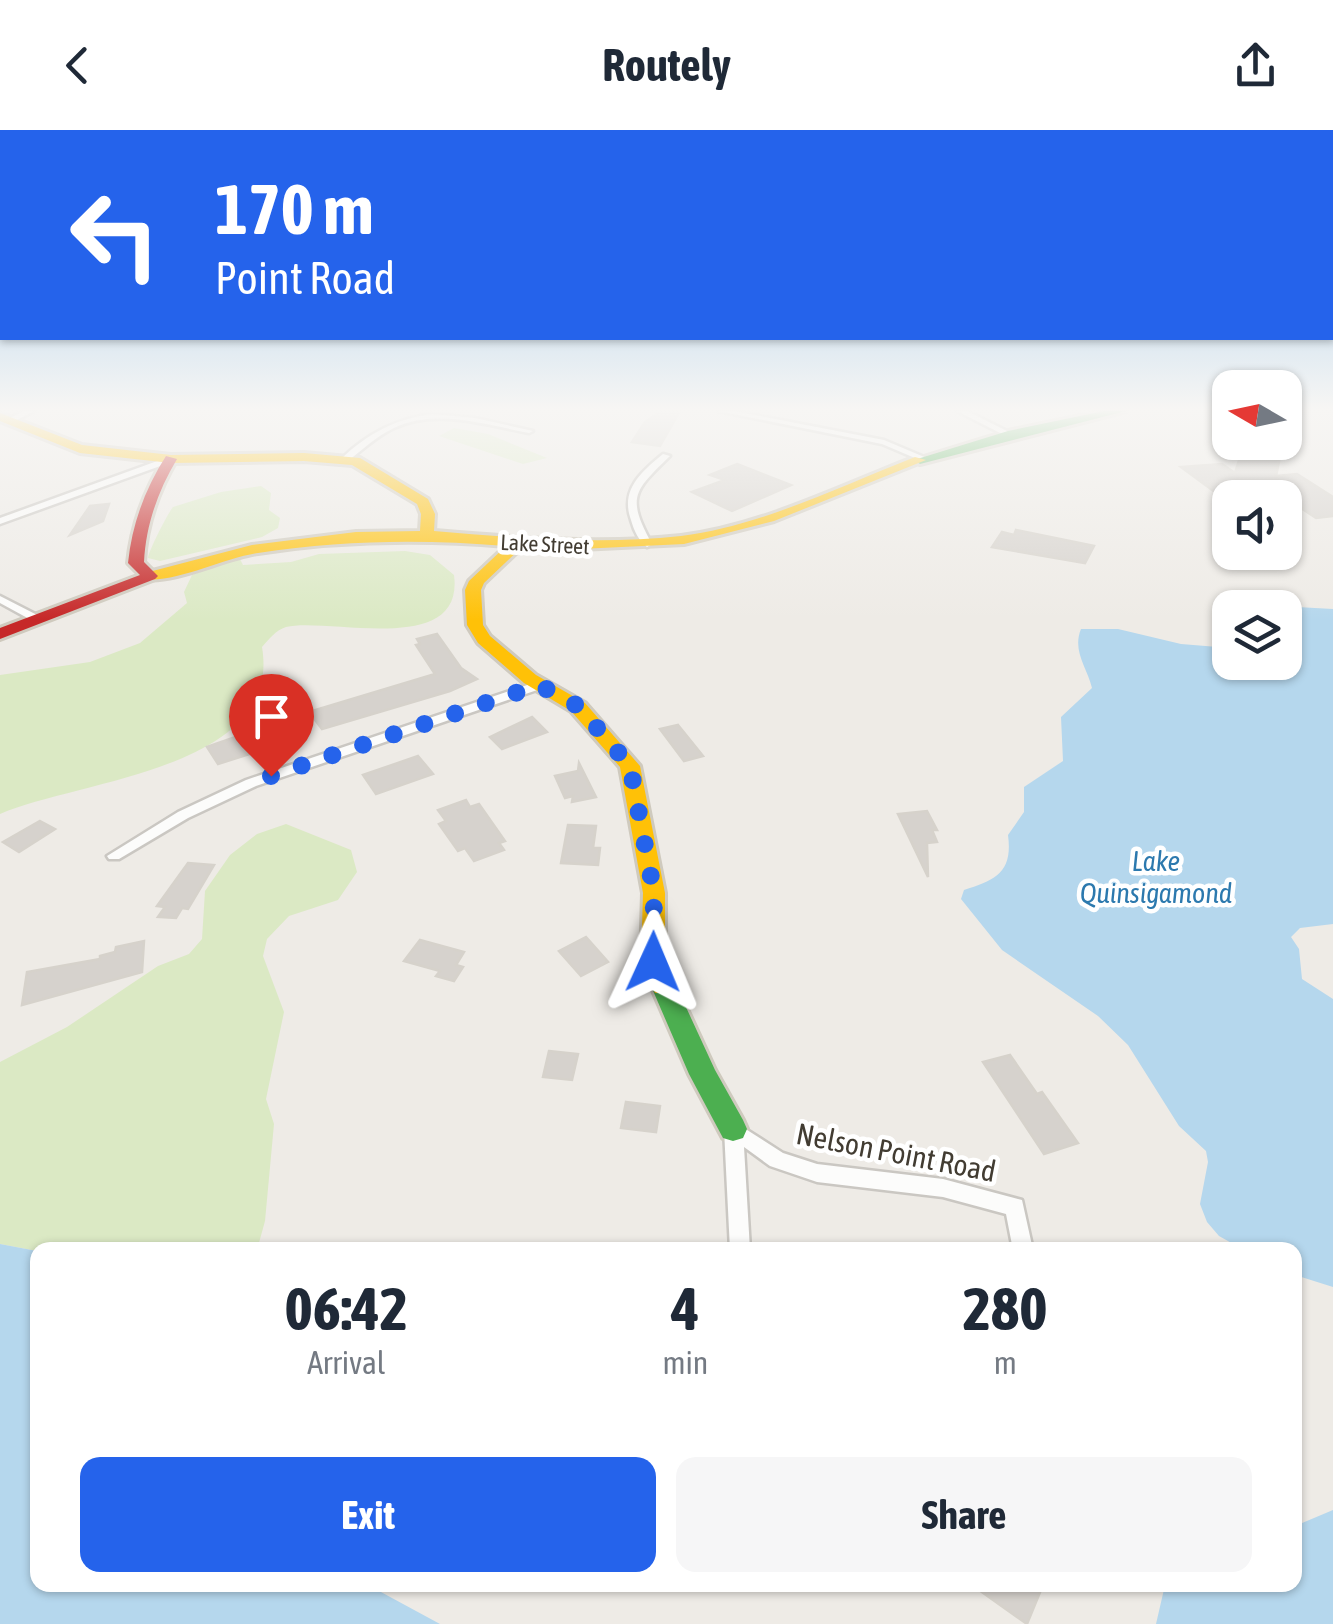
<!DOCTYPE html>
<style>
:root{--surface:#fff;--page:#f6f6f7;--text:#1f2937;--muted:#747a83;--accent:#2563eb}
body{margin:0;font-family:"Asap Condensed",sans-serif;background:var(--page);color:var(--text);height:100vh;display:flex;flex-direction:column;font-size:38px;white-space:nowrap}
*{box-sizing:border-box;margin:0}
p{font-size:32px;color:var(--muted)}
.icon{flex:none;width:55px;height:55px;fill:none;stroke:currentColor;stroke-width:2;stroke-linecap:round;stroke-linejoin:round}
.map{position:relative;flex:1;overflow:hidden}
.side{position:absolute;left:30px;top:1112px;width:1272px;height:350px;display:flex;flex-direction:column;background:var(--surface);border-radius:20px;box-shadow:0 2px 8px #0004}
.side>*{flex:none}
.hud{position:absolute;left:0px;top:0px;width:1335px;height:210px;box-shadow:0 2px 8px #0004;background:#2563eb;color:#fff;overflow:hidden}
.needle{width:65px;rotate:279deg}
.controls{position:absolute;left:1212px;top:240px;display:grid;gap:20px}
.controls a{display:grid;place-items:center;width:90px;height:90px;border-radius:20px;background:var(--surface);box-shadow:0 2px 8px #0004;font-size:50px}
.pin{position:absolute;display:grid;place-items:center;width:85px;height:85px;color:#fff;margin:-102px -42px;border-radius:50% 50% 50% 0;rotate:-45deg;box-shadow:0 0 10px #0007}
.pin .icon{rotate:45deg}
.me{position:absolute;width:110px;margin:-55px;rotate:1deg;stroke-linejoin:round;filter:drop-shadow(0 0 8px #0008)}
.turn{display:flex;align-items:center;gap:35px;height:210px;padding:0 50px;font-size:45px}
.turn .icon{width:130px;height:130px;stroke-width:2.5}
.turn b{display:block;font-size:70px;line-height:85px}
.eta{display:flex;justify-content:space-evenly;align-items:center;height:170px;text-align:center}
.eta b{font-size:60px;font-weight:700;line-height:70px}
.action{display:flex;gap:20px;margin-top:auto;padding:20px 50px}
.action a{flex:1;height:115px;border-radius:20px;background:var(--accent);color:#fff;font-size:40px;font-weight:700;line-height:115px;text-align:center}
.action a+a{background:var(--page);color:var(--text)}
header{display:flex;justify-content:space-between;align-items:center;height:130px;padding:0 50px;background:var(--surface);font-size:45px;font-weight:700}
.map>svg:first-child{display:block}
.green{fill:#dbe9c4}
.water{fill:#b5d7ed}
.building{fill:#d6d2cd;stroke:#d6d2cb;stroke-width:2.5}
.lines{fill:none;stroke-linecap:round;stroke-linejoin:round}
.street-casing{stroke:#cac7c2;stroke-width:5}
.fast-casing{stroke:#cfcabe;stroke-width:6}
.slow-casing{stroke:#cfcabe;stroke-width:6}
.jam-casing{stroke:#cfcabe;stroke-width:6}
.street{fill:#fcfcfb;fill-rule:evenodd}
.fast{fill:#4caf50;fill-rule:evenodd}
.slow{fill:#ffc107;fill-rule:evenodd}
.jam{fill:#c62828;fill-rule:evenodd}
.route{stroke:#2563eb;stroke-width:18;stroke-dasharray:0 32.4}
.labels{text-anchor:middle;stroke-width:9;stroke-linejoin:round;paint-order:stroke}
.far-street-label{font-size:22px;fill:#423c32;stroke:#fff}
.water-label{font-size:28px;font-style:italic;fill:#2c79ae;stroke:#fff}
.near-street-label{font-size:30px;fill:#423c32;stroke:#fff}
</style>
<header><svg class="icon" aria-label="back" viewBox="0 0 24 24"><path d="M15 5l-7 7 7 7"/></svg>Routely<svg class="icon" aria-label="share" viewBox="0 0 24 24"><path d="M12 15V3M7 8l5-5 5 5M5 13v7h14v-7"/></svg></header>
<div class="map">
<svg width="1333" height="1494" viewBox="0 0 1333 1494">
<rect width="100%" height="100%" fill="#eeebe6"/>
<g class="green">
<path d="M454 298 488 304 547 328 523 334 439 306Z"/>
<path d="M261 356 271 363 269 380 280 388 278 398 262 407 160 431 148 428C149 420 168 383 173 377L221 362Z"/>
<path d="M405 421 430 425 454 445C465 528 328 487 286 497 276 500 269 509 262 517 283 640 77 650 0 684V545L90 532 140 513 187 473 184 462 192 445 233 429H240L243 435 291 432 319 424Z"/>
<path d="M286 694 351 720 357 742 338 770 289 786 267 809 263 826 284 882 266 969 274 994 265 1091 257 1120 37 1121 0 1114V932L67 897 158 836 189 824 202 809 205 761 230 725 257 704Z"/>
</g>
<g class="water">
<path d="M1245 474 1333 479V794L1300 798 1291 807 1299 819 1302 849 1333 869V1157L1295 1145V1120H1244L1219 1106 1207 1092 1200 1074 1208 1032 1206 1021 1179 996 1128 915 1098 886 1002 820 961 769 964 760C996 750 1013 742 1008 705L1024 682V657L1063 631 1061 587 1092 558C1087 537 1072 521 1081 499H1118L1181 514 1230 518V532H1285V478L1233 477Z"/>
<path d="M0 1114 37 1121 38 1455H368L440 1494H0Z"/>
<path d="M1333 1380V1494H1156L1165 1455H1295V1396Z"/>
</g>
<g class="building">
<path d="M662 281H680L660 316 632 312 645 292Z"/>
<path d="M1242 321 1280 327 1276 346 1297 344 1333 367V386L1316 388 1286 368H1223L1181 337 1222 334 1235 343Z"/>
<path d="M737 334 791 355 732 381 692 362 725 350 710 345Z"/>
<path d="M109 374 103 391 70 405 90 376Z"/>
<path d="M1016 400 1094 416 1085 433 992 417 1002 402 1014 405Z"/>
<path d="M437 504 461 538 477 549 450 561 322 599 309 582 435 544 416 515 420 514 417 509Z"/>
<path d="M532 587 547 602 502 619 490 607Z"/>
<path d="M287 589 297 607 262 620 218 634 207 617Z"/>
<path d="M678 595 703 626 684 631 660 599Z"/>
<path d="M418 626 433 644 376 664 363 645Z"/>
<path d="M579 633 596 667 572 672 573 666 565 668 555 646 578 641Z"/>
<path d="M466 670 470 677 479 674 505 711 499 713 504 720 474 731 465 718 458 721 439 694 446 691 438 680Z"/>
<path d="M927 681 937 700H932L937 712 927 713 928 747 898 684Z"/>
<path d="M40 691 55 699 19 722 3 712Z"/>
<path d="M568 695 596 696 593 718H600L598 735 561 733Z"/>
<path d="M188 733 214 735 188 779 182 778 176 788 158 787 165 777 157 776Z"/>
<path d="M586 807 608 832 581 846 559 821Z"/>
<path d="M420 810 464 822 456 835 463 837 454 851 436 846 440 841 404 831Z"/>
<path d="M144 811 142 842 22 875 27 842 100 829V826L115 822 116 817Z"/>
<path d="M549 921 578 924 572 950 543 947Z"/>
<path d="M1010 925 1037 964 1042 962 1078 1013 1044 1024 983 932Z"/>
<path d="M626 972 660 976 656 1002 621 998Z"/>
<path d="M972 1455H1043L1027 1494Z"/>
</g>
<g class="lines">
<defs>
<g id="street">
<path d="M24 281H34L13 292 6 290Z"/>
<path d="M718 281H734L884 310 929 329 922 331 882 314Z"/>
<path d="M957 281H967L1013 304 1006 306Z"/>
<path d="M432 284 475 288 533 301 529 303C486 295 436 278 394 298 377 306 363 319 348 331L341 329C367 304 395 289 432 284Z"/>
<path d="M663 324 670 326C634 361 626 367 652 414L647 417C639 411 634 401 631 390 620 360 641 342 663 324Z"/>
<path d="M171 326 175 329 174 331 0 394V388Z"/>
<path d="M0 466 41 487 42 489 41 491H33L0 473Z"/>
<path d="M539 551 543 552V558L256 656 188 688 119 729H109L107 726 178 682 246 650Z"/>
<path d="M733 991 783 1023 817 1034 943 1049 1022 1070 1033 1120H1013L1006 1084 943 1067 817 1052 770 1036 744 1017 750 1120H730L724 999 726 993Z"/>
</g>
<g id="fast">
<path d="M1104 281H1126L920 334 914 330 1008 301Z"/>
<path d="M664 846 673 849 715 940 743 990 747 999 743 1008 733 1011 723 1008 689 944 651 856 655 849Z"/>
</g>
<path id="slow" d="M0 283 82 315 171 325 304 323 360 328 428 369 435 384 434 401C517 408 599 415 681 406 761 396 841 356 915 327L926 330 774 391 684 414 559 420 522 417 484 453 481 460 483 495 490 506 536 545 585 573 640 636 665 763V832L677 856 673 863H655L641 832 643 763 620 637 571 581 524 553 478 513 467 495 465 460 469 451 506 416C422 409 342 410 258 423 224 428 176 453 145 449V443L252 415 356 402 420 401 421 384 417 374 352 335 304 331 171 333 80 323 0 291Z"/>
<path id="jam" d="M166 326 177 329C158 361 146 394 144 432L158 446 155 449 0 509V498L140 445 128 433C132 394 145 359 166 326Z"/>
</defs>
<use href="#street" class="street-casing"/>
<use href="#fast" class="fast-casing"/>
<use href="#slow" class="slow-casing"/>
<use href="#jam" class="jam-casing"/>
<use href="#street" class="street"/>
<use href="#fast" class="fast"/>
<use href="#slow" class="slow"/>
<use href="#jam" class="jam"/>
</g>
<linearGradient id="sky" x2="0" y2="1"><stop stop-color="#93c2ea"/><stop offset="0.57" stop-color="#f7f6f4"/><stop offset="1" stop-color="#f7f6f4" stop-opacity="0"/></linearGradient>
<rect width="1333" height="490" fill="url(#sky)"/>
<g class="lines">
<path class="route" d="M271 646 539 555 578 576 630 636 654 763 653 832"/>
</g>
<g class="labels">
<g class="far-street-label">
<text transform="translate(545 414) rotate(3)" y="8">Lake Street</text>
</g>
<g class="water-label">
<text x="1156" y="741">Lake<tspan x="1156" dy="32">Quinsigamond</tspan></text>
</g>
<g class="near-street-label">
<text transform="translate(896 1023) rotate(11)" y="10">Nelson Point Road</text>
</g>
</g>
</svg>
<div class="controls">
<a><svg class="needle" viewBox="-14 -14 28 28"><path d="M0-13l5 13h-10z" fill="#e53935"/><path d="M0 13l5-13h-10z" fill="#747a83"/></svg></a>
<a><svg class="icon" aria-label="sound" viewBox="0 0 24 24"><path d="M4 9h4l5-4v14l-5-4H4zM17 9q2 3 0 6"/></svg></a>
<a><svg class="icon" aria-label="layers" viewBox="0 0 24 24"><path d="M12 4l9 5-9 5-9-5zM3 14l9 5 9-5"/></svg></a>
</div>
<div class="pin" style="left:271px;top:646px;background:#d93025"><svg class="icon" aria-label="arrive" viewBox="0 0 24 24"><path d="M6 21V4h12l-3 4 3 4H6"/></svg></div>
<svg class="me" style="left:653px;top:832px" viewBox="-20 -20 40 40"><path d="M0-17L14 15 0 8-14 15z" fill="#2563eb" stroke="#fff" stroke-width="4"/></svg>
<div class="hud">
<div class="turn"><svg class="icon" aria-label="left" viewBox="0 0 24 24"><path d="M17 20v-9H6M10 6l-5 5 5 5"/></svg><div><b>170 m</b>Point Road</div></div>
</div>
<section class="side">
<div class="eta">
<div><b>06:42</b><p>Arrival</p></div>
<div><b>4</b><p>min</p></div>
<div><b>280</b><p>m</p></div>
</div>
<div class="action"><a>Exit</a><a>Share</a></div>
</section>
</div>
